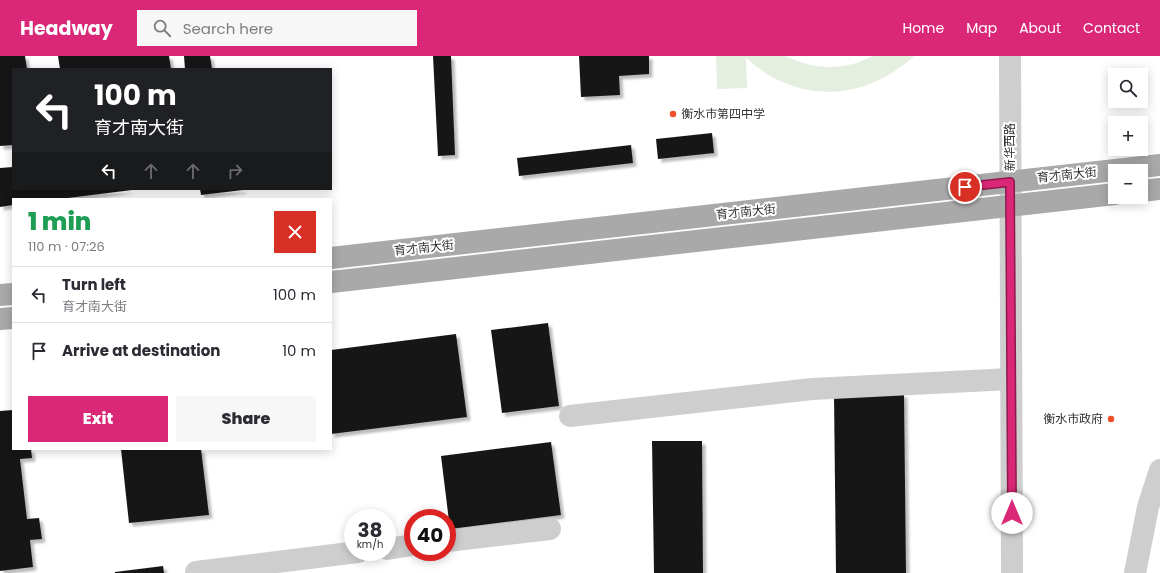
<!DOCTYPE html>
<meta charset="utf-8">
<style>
:root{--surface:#fff;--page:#f7f7f7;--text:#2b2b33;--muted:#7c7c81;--line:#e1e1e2;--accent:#db2777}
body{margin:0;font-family:Poppins,"Noto Sans SC",sans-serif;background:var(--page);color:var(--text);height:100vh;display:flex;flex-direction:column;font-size:15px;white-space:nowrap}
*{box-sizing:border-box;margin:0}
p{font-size:13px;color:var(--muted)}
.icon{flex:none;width:22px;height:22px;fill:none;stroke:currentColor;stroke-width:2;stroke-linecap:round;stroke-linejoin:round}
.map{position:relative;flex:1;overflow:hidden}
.panel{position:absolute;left:12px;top:142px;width:320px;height:252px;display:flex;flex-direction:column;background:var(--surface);border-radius:0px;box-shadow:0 2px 10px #0003}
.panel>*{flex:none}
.hud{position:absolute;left:12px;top:12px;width:320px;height:122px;border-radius:0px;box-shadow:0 2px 10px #0003;background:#202124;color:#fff;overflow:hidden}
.tools{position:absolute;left:1108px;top:12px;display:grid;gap:8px}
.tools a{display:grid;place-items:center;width:40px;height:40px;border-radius:0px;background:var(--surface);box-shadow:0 2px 10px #0003;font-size:20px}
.speed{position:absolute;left:344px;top:453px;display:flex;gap:8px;font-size:20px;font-weight:700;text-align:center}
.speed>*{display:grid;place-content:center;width:52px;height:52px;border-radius:50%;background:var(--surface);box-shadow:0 2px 10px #0003;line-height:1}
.speed small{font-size:10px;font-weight:400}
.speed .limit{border:6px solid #d22;background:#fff;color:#111}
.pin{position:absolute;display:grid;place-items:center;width:34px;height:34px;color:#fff;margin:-17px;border:2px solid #fff;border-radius:50%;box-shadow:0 1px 4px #0007}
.me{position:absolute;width:44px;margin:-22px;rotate:0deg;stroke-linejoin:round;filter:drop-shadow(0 0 3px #0008)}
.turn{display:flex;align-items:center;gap:14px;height:84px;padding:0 16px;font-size:18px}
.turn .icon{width:52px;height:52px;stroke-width:2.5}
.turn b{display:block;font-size:28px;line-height:34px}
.lanes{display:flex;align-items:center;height:38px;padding:0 16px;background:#0003;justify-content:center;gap:20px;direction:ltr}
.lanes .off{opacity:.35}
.round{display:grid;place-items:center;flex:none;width:42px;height:42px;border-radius:0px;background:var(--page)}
.overview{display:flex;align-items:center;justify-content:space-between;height:68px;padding:0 16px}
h1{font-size:24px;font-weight:800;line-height:30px;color:#1e9e55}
.cta{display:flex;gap:8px;margin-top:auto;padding:8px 16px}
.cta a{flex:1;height:46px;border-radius:0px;background:var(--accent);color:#fff;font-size:16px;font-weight:800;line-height:46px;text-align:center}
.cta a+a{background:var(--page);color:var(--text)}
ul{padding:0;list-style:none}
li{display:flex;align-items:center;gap:12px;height:56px;padding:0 16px;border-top:1px solid var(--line)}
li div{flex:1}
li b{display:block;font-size:15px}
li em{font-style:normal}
header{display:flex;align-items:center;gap:24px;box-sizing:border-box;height:56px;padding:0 20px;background:var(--accent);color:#fff}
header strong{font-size:19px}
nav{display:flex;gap:22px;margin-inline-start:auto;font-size:14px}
.search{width:280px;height:36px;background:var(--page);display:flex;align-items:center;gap:10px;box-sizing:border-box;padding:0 14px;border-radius:0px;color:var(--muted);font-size:15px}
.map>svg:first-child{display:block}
.green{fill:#e4efdf}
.building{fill:#181818;filter:url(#shadow)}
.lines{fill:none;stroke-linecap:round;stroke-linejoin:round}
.minor{stroke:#cecece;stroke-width:22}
.major{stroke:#a9a9a9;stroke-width:22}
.route-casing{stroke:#8e194d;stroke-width:10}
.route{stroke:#db2777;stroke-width:7}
.poi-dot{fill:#f14e2b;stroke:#fff;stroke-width:1.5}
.labels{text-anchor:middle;stroke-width:4;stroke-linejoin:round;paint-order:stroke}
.poi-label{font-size:12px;fill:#313131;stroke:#fff;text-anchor:start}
.street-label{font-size:12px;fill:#313131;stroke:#fff}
</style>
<header>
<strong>Headway</strong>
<div class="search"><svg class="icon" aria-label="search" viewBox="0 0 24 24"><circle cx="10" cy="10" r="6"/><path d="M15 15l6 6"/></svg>Search here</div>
<nav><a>Home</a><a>Map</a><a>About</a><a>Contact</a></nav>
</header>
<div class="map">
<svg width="1160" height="517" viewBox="0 0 1160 517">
<defs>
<filter id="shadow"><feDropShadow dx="3.5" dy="3.5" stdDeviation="1" flood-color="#0004"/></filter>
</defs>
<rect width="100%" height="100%" fill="#fff"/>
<path class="green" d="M716 0H785L800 6 814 10 829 11 843 10 857 7 873 0H914C875 36 824 47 776 23 765 18 756 10 746 2L747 32 717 33Z"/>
<g class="building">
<path d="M0 0H25L27 13H13V89L0 90Z"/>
<path d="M58 0H169L171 13H60Z"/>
<path d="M184 0H210L212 13H185Z"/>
<path d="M433 0H451L455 99 438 100Z"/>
<path d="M579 0H649V18L619 20 620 39 581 41Z"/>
<path d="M712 77 714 97 658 103 656 83Z"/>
<path d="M631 89 633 107 519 120 517 102Z"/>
<path d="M13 111V133L132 134 60 143H13V149L0 151V112Z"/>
<path d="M200 133H243V134L201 139Z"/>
<path d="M548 267 559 350 502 357 491 274Z"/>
<path d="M456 278 467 361 331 378V294Z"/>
<path d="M904 338 906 517H836L834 339Z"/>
<path d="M13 354V393H31L32 402 20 403 27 463 39 462 42 483 30 484 33 511 0 515V355Z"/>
<path d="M652 385H702L703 517H654Z"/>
<path d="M551 386 561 459 450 473 441 400Z"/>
<path d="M121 393H201L209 459 129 467Z"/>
<path d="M163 510 164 517H115V516Z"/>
</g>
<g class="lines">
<g class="minor">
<path d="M1010 0 1012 517"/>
<path d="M570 360 812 333 1011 323"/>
<path d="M447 485 550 473"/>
<path d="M387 493 413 489"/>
<path d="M196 517V516L358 496"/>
<path d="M1135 517 1148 451 1160 414"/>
</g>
<g class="major">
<path d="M1141 135 1160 133"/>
<path d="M331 202 1160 109"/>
<path d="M331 226 1115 138"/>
<path d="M0 239 13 238"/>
<path d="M0 263 13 262"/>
</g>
</g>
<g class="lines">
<defs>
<path id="route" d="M965 131 1010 126 1012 457"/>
</defs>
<use href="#route" class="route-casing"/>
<use href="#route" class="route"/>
</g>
<g class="poi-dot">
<circle cx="673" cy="58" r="4"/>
<circle cx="1111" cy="363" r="4"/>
</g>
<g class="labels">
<g class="poi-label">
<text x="681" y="62">衡水市第四中学</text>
<text x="1103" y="367" text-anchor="end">衡水市政府</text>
</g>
<g class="street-label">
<text transform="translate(1010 91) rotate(-90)" y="4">新华西路</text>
<text transform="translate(1067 119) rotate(-6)" y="4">育才南大街</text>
<text transform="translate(746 156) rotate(-6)" y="4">育才南大街</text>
<text transform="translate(424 192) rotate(-6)" y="4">育才南大街</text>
</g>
</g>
</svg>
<div class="tools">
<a><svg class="icon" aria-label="search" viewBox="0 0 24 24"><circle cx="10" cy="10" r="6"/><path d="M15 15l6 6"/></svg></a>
<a>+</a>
<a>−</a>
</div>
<div class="speed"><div>38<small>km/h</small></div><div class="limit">40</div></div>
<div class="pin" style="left:965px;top:131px;background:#d93025"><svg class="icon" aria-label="arrive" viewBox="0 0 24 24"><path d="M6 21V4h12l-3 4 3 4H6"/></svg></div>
<svg class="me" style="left:1012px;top:457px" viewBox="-20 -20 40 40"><circle r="19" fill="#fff"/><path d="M0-13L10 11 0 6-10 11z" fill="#db2777"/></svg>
<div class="hud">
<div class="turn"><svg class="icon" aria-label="left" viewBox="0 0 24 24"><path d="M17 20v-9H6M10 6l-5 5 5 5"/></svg><div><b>100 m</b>育才南大街</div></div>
<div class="lanes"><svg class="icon" aria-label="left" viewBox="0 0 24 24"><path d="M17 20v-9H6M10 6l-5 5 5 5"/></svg><svg class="icon off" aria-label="ahead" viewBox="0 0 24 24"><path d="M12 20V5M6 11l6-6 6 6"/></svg><svg class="icon off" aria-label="ahead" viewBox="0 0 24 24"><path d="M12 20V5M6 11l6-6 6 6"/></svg><svg class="icon off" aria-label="right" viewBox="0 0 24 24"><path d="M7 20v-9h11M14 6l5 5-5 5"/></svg></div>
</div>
<section class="panel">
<div class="overview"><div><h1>1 min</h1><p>110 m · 07:26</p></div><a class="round" style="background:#d93025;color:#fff"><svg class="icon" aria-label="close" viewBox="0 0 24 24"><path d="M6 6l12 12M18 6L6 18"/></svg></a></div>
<ul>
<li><svg class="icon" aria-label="left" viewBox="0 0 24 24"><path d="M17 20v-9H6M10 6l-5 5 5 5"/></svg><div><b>Turn left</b><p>育才南大街</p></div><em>100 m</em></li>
<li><svg class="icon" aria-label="arrive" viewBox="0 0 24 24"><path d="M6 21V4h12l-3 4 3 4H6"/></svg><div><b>Arrive at destination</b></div><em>10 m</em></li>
</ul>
<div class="cta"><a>Exit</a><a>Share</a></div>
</section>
</div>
